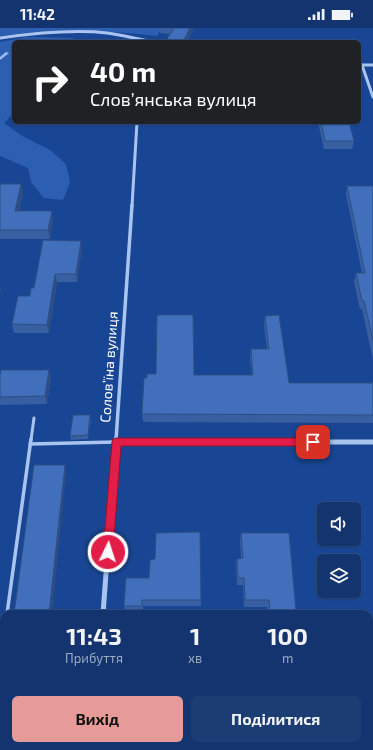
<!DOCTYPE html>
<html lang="uk">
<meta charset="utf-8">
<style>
:root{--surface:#13346f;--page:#1c3c74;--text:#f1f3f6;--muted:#9daac3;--line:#324f82;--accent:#e69b98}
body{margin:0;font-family:"Exo 2",sans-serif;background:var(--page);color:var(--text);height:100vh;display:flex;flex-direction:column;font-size:15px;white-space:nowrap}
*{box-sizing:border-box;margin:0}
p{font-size:13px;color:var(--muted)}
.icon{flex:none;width:22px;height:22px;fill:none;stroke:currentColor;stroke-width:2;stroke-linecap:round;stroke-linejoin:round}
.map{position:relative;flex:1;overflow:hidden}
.drawer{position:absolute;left:0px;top:582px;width:373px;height:140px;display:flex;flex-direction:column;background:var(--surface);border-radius:12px 12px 0 0;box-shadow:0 1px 3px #0004,0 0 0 1px var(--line)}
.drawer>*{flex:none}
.top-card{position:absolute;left:12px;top:12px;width:349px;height:84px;border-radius:6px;box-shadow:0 1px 3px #0004,0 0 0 1px var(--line);background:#202124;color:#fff;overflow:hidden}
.fabs{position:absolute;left:317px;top:474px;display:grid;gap:8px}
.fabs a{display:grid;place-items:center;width:44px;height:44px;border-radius:6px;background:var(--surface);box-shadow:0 1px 3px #0004,0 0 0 1px var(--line);font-size:20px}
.pin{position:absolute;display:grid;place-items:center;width:34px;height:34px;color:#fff;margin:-17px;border-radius:8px;box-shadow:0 2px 6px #0006}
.me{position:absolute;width:44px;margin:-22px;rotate:4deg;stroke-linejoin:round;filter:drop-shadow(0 0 3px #0008)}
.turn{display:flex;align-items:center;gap:14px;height:84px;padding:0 12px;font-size:18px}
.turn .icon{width:52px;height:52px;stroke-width:2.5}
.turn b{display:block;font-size:28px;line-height:34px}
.eta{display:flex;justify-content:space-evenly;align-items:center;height:68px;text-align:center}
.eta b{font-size:24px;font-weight:700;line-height:28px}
.primary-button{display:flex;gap:8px;margin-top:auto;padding:8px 12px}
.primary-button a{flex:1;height:46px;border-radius:6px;background:var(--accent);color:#111;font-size:16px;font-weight:700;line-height:46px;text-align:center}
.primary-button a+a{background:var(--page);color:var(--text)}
.status{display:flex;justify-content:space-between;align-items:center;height:28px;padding:0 20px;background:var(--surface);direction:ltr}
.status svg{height:11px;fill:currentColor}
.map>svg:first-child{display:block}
.green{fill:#2c5eb2}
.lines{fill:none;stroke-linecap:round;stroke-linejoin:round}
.stream{fill:#9cbef2;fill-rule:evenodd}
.lane-far1{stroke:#aac4f0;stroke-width:3}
.lane{stroke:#aac4f0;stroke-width:3.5}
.street-far2{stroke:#aac4f0;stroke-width:3}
.street-far1{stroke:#aac4f0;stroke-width:3.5}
.street{stroke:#aac4f0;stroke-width:5}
.wall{fill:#385fa1}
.shaded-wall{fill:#2e4e83}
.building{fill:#416fbb;stroke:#2e4e83}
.route{fill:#e11d48;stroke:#92132f}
.labels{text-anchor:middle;stroke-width:3.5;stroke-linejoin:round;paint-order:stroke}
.street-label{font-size:14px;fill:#fff;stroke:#194694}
</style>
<div class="status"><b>11:42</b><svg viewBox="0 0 49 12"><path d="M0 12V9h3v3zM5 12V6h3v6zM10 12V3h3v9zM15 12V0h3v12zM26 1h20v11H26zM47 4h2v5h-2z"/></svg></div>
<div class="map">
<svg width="373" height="722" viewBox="0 0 373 722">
<rect width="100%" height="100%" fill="#194694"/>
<g class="green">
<path d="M0 0H162L157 8C104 2 53 0 0 8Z"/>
<path d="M27 9 74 10 69 14H14V84L4 95 22 108 50 122 66 136 70 154 63 172 44 170 31 154 28 140 0 128V14Z"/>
</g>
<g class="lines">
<path class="stream" d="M6 24 9 25 0 32V29Z"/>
<path class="lane-far1" d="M31 412 34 390"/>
<g class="lane">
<path d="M30 416 116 414"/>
<path d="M7 586 31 411"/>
<path d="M0 636 4 607"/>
</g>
<g class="street-far2">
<path d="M0 10C35 5 72 1 107 5 124 7 140 12 156 14"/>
<path d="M359 37H373"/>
<path d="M362 37 373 69"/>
<path d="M132 178 137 94"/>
</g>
<path class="street-far1" d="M116 412 132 177"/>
<g class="street">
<path d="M116 414H373"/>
<path d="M103 586 116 411"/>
<path d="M94 718V722"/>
</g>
</g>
<g class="wall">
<path d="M160 0H194L187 14H165L170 6 160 5Z"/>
<path d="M318 94H349L354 113 352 121H324Z"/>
<path d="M0 156 23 164 19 183 53 192 50 211H0Z"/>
<path d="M347 158H373V332L362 281H360L354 254 356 245H362L346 166Z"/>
<path d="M82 221 77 254H57L49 305H14L12 296 30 268 34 260Z"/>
<path d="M265 288 289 355H373V395L143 394 142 386 194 347H252L250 330 251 321H267L264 297Z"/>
<path d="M49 342 51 350 47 376 0 377V347Z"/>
<path d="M90 387 91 391 88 411 71 412 70 408Z"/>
<path d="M241 505 296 584 304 586H268L267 579H244L243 557H237L236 537 237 531 241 530 240 513Z"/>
<path d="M126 550 201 572V578H143V584H125L124 578Z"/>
<path d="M4 658V702H2L0 699V688Z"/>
</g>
<g class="shaded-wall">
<path d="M190 0H194L187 14H183Z"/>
<path d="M21 156 23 164 17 192 15 183Z"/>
<path d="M52 183 53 192 50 211 48 202Z"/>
<path d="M81 213 82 221 77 254 76 246Z"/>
<path d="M55 246 57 254 49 305 47 297Z"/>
<path d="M0 258 1 262 0 267Z"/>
<path d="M49 342 51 350 47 376 45 368Z"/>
<path d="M90 387 91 391 88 411V407Z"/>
<path d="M65 437 66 445 52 586H49Z"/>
</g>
<g class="building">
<path d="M174 0H190L183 14H165Z"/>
<path d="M321 94H349L354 113H325Z"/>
<path d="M0 156H21L15 183H52L48 202H0Z"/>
<path d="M347 158H373V312L364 273H362L356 245H365Z"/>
<path d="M43 212 81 213 76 246H55L47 297 12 296 18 268H30L31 260H34Z"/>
<path d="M157 287H193L194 347H253L251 321H269L265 288 279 287 289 355H373V387L142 386 144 350H147V346H156Z"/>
<path d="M1 342H49L45 368 0 369V347Z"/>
<path d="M73 387H90L88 407 70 408Z"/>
<path d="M34 437H65L49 586H14Z"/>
<path d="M200 504 201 572H142V578H124L126 550H149L150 532 155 531 156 505Z"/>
<path d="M241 505H289L296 584H304V586H270L269 572H245L244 550H238L237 531 243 530Z"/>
<path d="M4 658V697H0V688Z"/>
</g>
<path class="route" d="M116 410H313L316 411 317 414 316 416 313 418H121L113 524 112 527 108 528 104 527 103 524 112 414 113 411Z"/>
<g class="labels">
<g class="street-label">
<text transform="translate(109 339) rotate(-86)" y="5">Соловʼїна вулиця</text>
</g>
</g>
</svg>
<div class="fabs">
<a><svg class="icon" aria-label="sound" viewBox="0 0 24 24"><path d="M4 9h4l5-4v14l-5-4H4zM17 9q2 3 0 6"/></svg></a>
<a><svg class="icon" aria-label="layers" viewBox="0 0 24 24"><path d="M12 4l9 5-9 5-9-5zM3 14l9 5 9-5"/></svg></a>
</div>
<div class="pin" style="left:313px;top:414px;background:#d93025"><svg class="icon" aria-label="arrive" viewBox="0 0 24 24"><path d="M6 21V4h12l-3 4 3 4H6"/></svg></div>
<svg class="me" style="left:108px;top:524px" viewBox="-20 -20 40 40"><circle r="17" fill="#e11d48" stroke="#fff" stroke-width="3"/><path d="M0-11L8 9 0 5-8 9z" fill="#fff"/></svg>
<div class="top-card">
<div class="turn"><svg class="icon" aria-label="right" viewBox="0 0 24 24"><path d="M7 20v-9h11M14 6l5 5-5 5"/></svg><div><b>40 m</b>Словʼянська вулиця</div></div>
</div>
<section class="drawer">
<div class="eta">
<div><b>11:43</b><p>Прибуття</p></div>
<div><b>1</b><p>хв</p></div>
<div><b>100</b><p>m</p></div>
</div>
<div class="primary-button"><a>Вихід</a><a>Поділитися</a></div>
</section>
</div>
